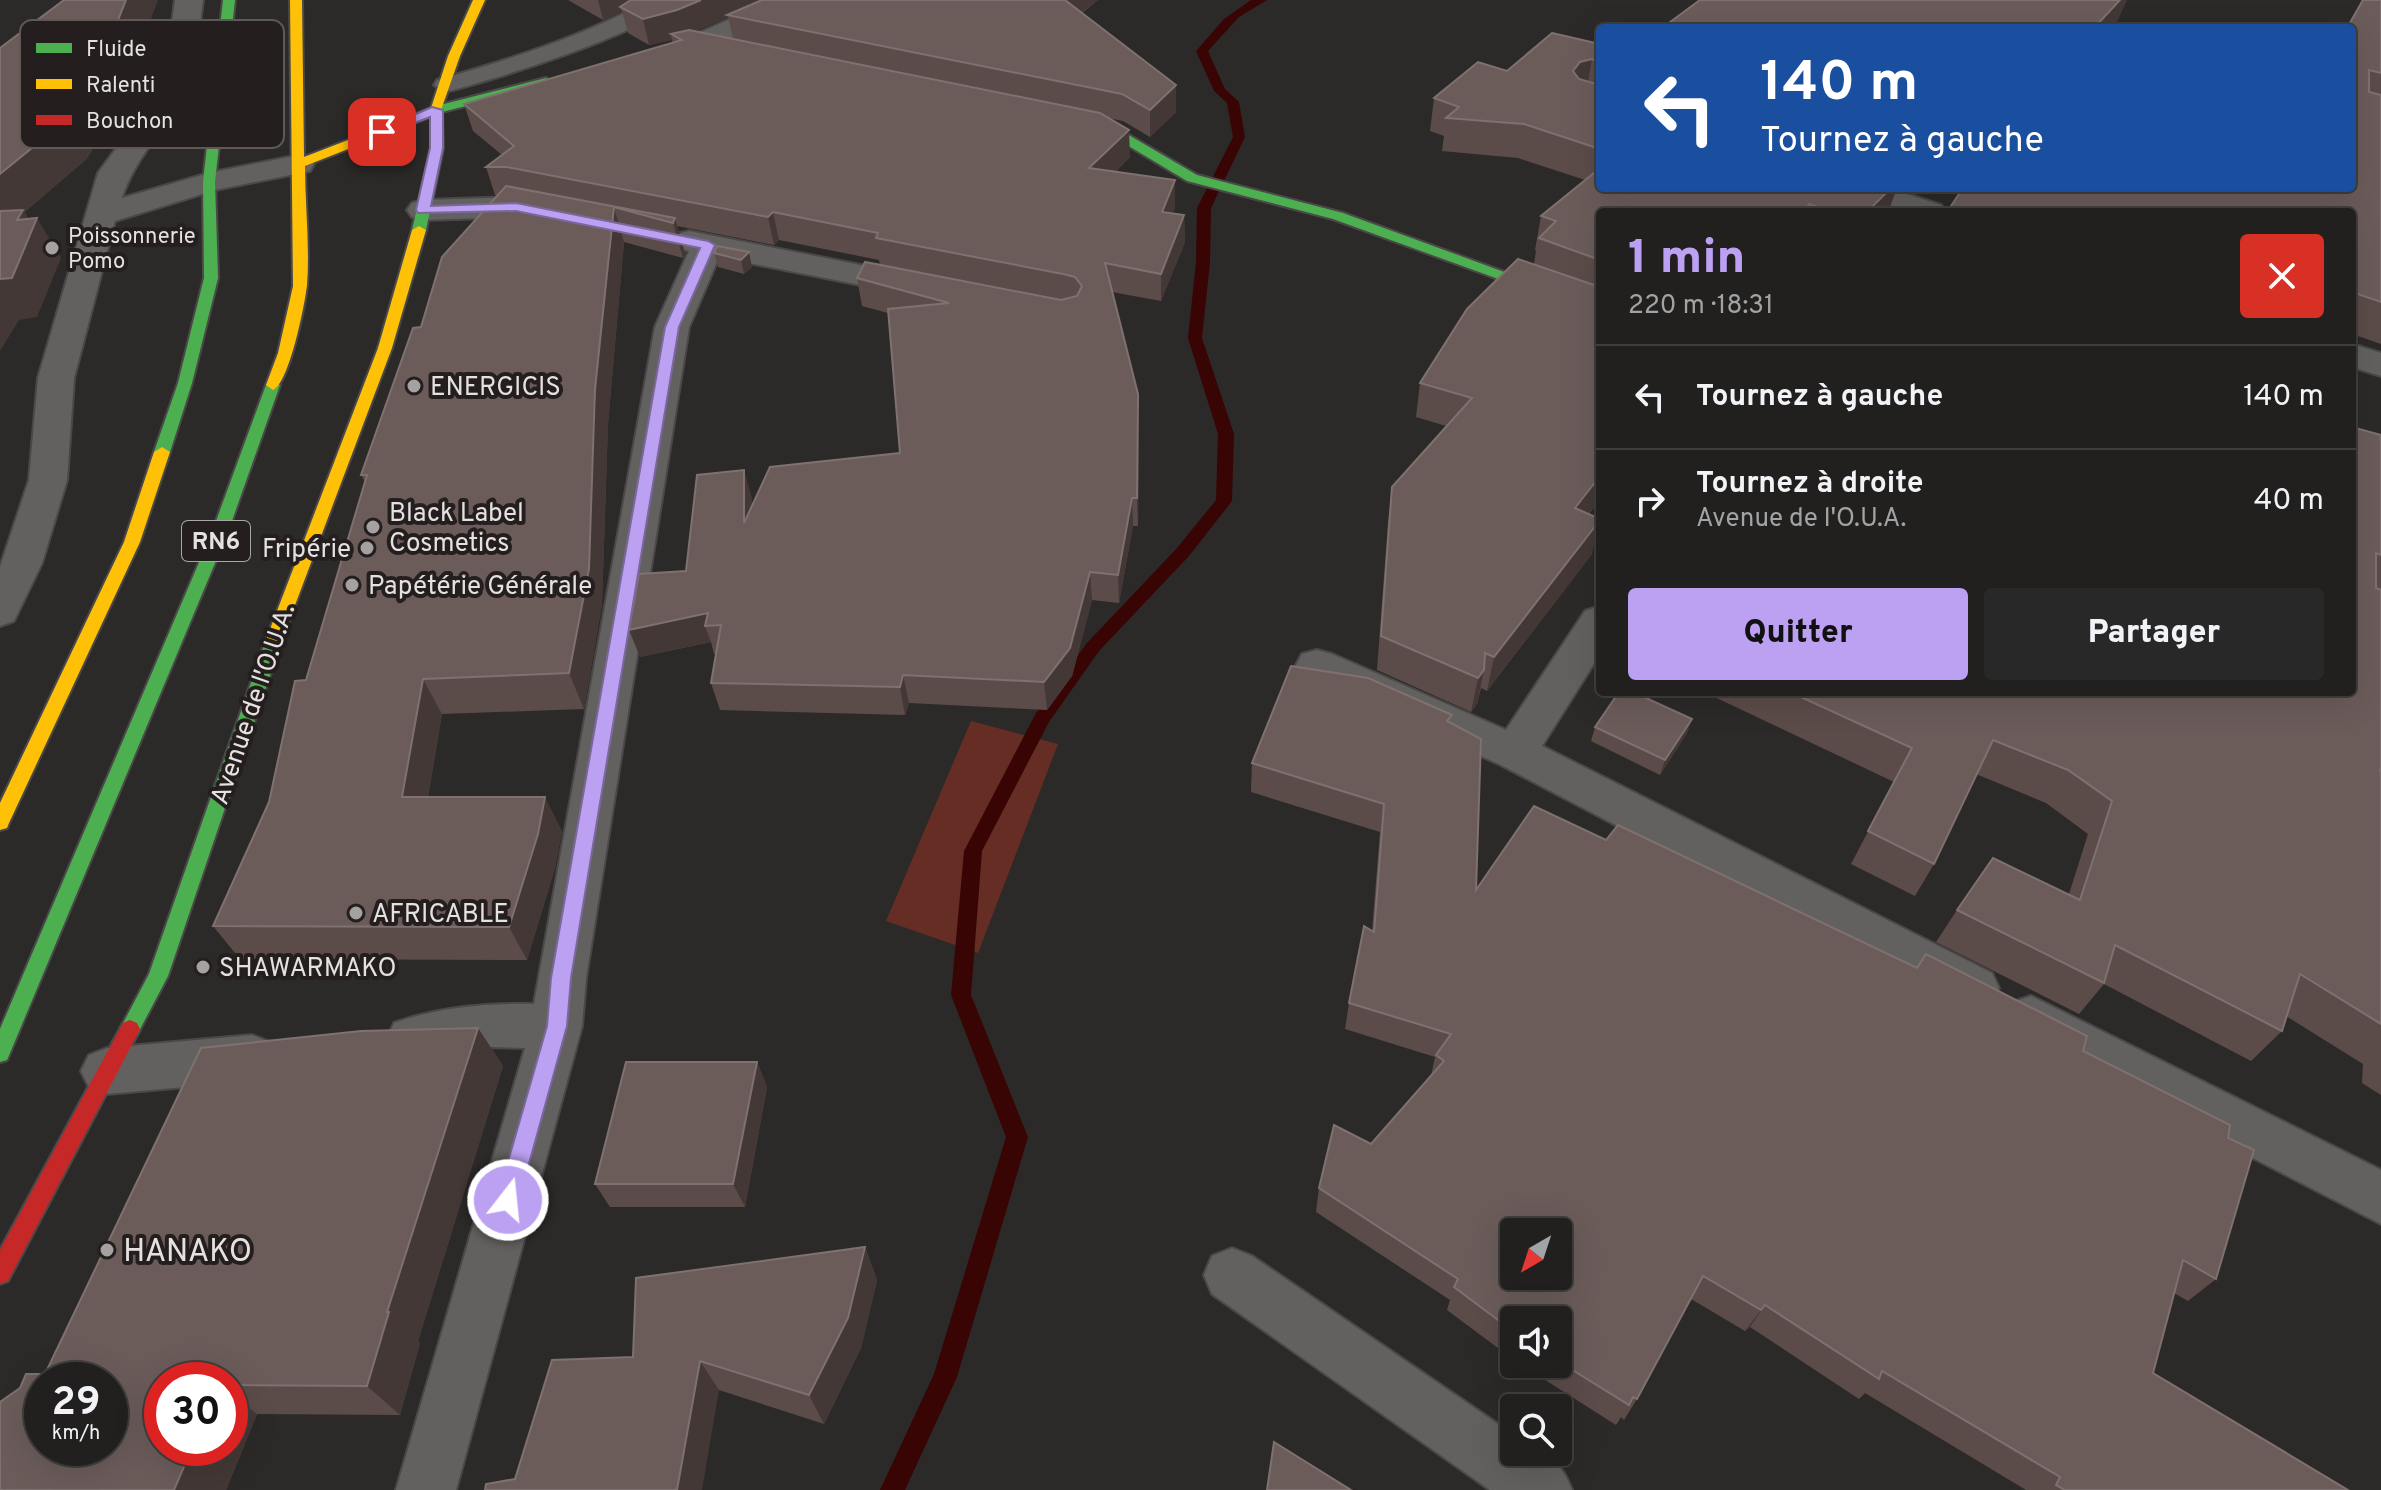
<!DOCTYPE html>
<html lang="fr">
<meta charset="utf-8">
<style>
:root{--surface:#21201f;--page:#292828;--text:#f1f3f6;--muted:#a2a3a4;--line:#3e3e3d;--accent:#bca0f2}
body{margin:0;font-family:Overpass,sans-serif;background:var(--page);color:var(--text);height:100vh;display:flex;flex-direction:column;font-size:30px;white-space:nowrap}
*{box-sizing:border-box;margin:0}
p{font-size:26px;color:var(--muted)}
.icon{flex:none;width:44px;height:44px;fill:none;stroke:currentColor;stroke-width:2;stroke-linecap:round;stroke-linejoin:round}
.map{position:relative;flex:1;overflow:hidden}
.details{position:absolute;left:1596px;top:208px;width:760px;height:488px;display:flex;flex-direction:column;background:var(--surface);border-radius:8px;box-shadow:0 8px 32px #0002,0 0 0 2px var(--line)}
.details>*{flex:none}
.hud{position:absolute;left:1596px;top:24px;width:760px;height:168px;border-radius:8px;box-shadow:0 8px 32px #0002,0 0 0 2px var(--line);background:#1a4fa0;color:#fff;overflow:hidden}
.needle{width:52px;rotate:219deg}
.tools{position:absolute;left:1500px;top:1218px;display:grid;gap:16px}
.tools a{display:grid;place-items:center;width:72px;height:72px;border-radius:8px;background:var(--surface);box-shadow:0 8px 32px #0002,0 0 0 2px var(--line);font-size:40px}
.speed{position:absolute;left:24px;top:1362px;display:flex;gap:16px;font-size:40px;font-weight:700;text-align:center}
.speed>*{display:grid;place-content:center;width:104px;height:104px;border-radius:50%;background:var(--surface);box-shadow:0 8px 32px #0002,0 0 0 2px var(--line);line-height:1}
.speed small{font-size:20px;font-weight:400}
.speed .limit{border:12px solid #d22;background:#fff;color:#111}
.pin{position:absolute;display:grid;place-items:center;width:68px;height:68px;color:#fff;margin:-34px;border-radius:16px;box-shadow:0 4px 12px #0006}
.me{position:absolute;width:88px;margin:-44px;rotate:16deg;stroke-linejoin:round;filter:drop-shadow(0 0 6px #0008)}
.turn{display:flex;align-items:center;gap:28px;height:168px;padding:0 32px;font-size:36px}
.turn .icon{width:104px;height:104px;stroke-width:2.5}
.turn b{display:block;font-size:56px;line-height:68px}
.round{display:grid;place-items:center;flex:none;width:84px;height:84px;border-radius:8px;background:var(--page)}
.summary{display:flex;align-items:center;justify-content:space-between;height:136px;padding:0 32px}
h1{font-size:48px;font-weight:800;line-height:60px;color:var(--accent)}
.action{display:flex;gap:16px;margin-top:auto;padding:16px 32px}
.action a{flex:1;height:92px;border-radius:8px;background:var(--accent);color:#111;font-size:32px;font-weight:800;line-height:92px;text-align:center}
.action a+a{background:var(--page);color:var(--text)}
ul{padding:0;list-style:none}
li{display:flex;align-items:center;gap:24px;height:104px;padding:0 32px;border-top:2px solid var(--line)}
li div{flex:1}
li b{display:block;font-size:30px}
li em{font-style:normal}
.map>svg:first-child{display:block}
.green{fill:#652d24}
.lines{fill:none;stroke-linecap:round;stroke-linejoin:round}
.stream{fill:#390404;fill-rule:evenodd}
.lane-casing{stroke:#4a4848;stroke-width:4}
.street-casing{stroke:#4a4848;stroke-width:4}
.fast-casing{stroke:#4a4848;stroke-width:4}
.slow-casing{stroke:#4a4848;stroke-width:4}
.jam-casing{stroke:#4a4848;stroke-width:4}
.lane{fill:#636160;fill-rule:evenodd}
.street{fill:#636160;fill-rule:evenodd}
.fast{fill:#4caf50;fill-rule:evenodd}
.slow{fill:#ffc107;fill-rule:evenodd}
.jam{fill:#c62828;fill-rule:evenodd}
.wall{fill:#5c4c49;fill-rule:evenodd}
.shaded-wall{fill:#433836}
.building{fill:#6b5c5a;stroke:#7e716f;stroke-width:2;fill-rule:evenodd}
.route{fill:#bca0f2;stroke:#7a689d;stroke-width:2}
.poi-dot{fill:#a4a1a0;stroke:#241f1e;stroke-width:3}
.labels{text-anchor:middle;stroke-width:8;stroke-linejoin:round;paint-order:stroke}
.far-poi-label{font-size:22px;fill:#e4e1e0;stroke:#241f1e;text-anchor:start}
.shield{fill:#241f1e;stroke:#aaa7a6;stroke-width:2}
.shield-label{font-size:24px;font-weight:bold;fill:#e4e1e0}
.poi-label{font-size:26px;fill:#e4e1e0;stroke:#241f1e;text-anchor:start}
.street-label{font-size:26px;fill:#e4e1e0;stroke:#241f1e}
.near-poi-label{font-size:32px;fill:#e4e1e0;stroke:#241f1e;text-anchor:start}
.key{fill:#241f1e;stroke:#5e5958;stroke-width:2}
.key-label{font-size:22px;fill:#e4e1e0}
</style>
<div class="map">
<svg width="2381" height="1490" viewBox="0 0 2381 1490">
<rect width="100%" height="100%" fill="#2c2a29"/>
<path class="green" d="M971 721 1058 744 978 953 886 921Z"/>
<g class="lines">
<path class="stream" d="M1251 0H1267L1239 17 1208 51 1225 89 1239 102 1245 137 1211 208 1210 262 1202 338 1234 434 1232 501 1189 556 1099 651 1049 722 982 851 971 995 1028 1137 957 1377 905 1490H880L934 1374 1006 1137 951 995 964 851 1036 713 1087 643 1177 548 1216 500 1218 434 1188 338 1196 262 1197 208 1233 137 1227 103 1214 91 1196 51 1224 19Z"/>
<defs>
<path id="lane" d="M643 0H663L667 5C642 35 488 81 445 92L434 85 437 80C508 60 578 38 644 3Z"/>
<g id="street">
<path d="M175 0H203C198 35 198 72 179 103 159 137 134 160 122 198L209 173 299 155 310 157 314 164 310 171 215 190 115 221 74 378 67 480 42 563 14 621 0 626V567L29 480 38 378 98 173 152 100 166 69Z"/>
<path d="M773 0H810L806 6 705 51 695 53 685 51 681 45 685 39Z"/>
<path d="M1840 188H1888L1941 205 1946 212H1898L1845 195Z"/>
<path d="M516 197 554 206 559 213 554 220 543 223 516 217 423 220 412 217 407 210 412 203 423 200Z"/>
<path d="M689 231 916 276 928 279 933 286 928 293 916 296 719 257 689 327 586 978 582 1026 456 1490H396L525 1048 491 1047 412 1061 394 1055 387 1039 394 1023C438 1007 487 1003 534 1004L655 327 689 251 677 248 673 241 677 234Z"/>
<path d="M2352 344 2381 353V376L2352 367Z"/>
<path d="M1600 606V654L1542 746 1992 973 1999 988 1992 1003 1974 1009 1956 1003 1499 764 1302 676 1296 665 1302 654 1317 650 1332 654 1506 730 1585 611Z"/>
<path d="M2031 996 2381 1170V1224L2013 1034 2006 1018 2013 1002Z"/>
<path d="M252 1035 270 1042 278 1058 270 1074 252 1081 107 1094 89 1087 81 1071 89 1055 107 1048Z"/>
<path d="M1232 1248 1252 1256 1514 1435V1452C1547 1452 1560 1459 1572 1490H1490L1212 1294 1204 1275 1212 1256Z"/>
</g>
<g id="fast">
<path d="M223 0H235L215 182 218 278 192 383 170 452 162 457 154 452 178 383 204 278 203 182Z"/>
<path d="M546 78 552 82 550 85 442 112 443 148 426 230 419 234 414 233 412 230 431 148 432 107Z"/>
<path d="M1074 118 1115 127 1197 175 1343 213 1600 307V316L1333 219 1187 181 1107 133 1070 125 1068 122Z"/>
<path d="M273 380 280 385 228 532 10 1053 7 1060 0 1062V1029L212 532 266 385Z"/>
<path d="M275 631 283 637 168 976 137 1035 130 1038 123 1035 120 1029 149 974 267 637Z"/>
</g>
<g id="slow">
<path d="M290 0H302L304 157 431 108 448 56 473 0H485L460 56 440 113 305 166C305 205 310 246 307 285 305 304 289 384 273 390L266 385 278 353 293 286Z"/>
<path d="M419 226 426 230 392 348 283 637 281 641H269L267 637 378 348 412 230Z"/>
<path d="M162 447 170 452 140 542 9 823 7 828 0 830V803L124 542 154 452Z"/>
</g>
<path id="jam" d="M130 1020 137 1023 140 1029 137 1035 8 1281 0 1284V1250L123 1023Z"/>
</defs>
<use href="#lane" class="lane-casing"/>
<use href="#street" class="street-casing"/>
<use href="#fast" class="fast-casing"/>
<use href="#slow" class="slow-casing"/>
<use href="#jam" class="jam-casing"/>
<use href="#lane" class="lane"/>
<use href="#street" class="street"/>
<use href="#fast" class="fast"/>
<use href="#slow" class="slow"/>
<use href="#jam" class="jam"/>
</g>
<g class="wall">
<path d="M568 0H1098L1082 13 1176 112 1150 137 1123 121 1108 118 1130 157 1115 172 1175 180V207L1172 213 1184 215 1185 242 1161 301 1112 292 1138 394 1139 422 1138 526H1133L1119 603 1092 600 1072 676 1047 710 909 703 905 715 720 710 711 683 716 654H714L711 642 640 657 686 571 752 498V506L900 453 888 313 862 306 857 278 880 265 879 260 779 240 774 245 677 226 685 253 683 258 624 242 608 424 602 604 584 709 442 714 428 797 562 831 555 868 527 960 240 959 213 926 269 802 306 680 365 482 361 475 421 327 497 195H495L486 167 502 155 473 131 464 104 673 43 672 40 649 45 628 33 622 11 603 20ZM728 17 733 39 696 31Z"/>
<path d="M2362 0H2381V344L2352 334 2351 20Z"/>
<path d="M1600 44V188H1897L1888 212H1600V499L1589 514 1592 554 1487 691 1481 688 1477 704 1471 712 1377 670 1388 522 1392 487 1446 426 1416 417 1420 383 1534 264 1536 251 1535 250 1541 216 1585 180 1518 158 1442 151 1444 136 1430 131 1434 98 1507 71Z"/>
<path d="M717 246 752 267 744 274 718 267 714 253Z"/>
<path d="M2381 435V768L2380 771 2381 772V1095L2362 1083 2363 1064 2286 1016 2282 1031 2251 1061 2104 984 2079 1014 1936 942 1957 910 2069 894 2088 834 2046 803 1976 774 1934 864 1915 896 1851 864 1894 782 1704 692H2352Z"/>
<path d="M1692 719 1687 733 1660 775 1591 741 1595 727Z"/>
<path d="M1450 723 1476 890 1606 840 2083 1051 2228 1138 2216 1279 2188 1301 2174 1293 2153 1373 2348 1490H2026L1865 1393 1859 1399 1750 1327 1745 1331 1691 1299 1637 1399 1624 1420 1621 1417 1616 1425 1520 1364H1558V1320H1514V1360L1447 1310 1450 1300 1316 1212 1319 1188 1371 1144 1431 1076 1435 1057 1345 1029 1349 1003 1372 931 1380 832 1251 792 1252 763Z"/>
<path d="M478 1028 503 1066 418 1341 420 1343 400 1415 257 1414 226 1490H0L45 1374ZM162 1380H230V1448Z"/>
<path d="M757 1062 767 1087 745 1207H610L595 1184Z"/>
<path d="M865 1247 877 1280 861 1348 824 1424 719 1390 515 1479 633 1357Z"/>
</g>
<g class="shaded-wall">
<path d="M126 0H158L119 105 87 159 25 212 33 227 37 218 61 258 37 317 19 320 0 351V174Z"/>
<path d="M598 0H641L620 7 622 11 603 20Z"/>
<path d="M701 0H766L727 15 728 17 683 37 671 34 672 40 649 45 643 19Z"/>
<path d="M1064 0H1098L1065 25Z"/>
<path d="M2120 0H2127L2118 20 2110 28H2094Z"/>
<path d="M1592 59 1586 92 1573 71 1580 62Z"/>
<path d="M1176 85V112L1150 137V110Z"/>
<path d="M1129 130 1130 157 1090 195 1089 168Z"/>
<path d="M1175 180V207L1162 240V212Z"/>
<path d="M1891 188H1897L1888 212H1867Z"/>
<path d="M614 207 624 242 608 424 602 604 584 709 569 673Z"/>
<path d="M773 212 779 240 774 245 768 217Z"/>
<path d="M1184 215 1185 242 1161 301V274Z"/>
<path d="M675 218 685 253 683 258 673 223Z"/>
<path d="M749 252 752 267 744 274 741 260Z"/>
<path d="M1138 394 1139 422 1138 526 1137 498Z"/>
<path d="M744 470 752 498V551L744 523Z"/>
<path d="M1600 476V499L1566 542 1575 508Z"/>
<path d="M1132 498 1133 526 1119 603 1118 575Z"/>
<path d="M1600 520 1592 554 1487 691 1494 657Z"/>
<path d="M1090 572 1092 600 1072 676 1047 710 1044 682Z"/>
<path d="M708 613 705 626 711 642 640 657 629 630Z"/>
<path d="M1484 670 1477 704 1471 712 1478 678Z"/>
<path d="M903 675 909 703 905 715 900 687Z"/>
<path d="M423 679 442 714 422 831 402 797Z"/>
<path d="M1692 719 1687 733 1660 775 1665 760Z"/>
<path d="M545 797 562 831 555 868 527 960 509 927Z"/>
<path d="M478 1028 503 1066 418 1341 420 1343 400 1415 367 1386 387 1312Z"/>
<path d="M757 1062 767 1087 745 1207 733 1184Z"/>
<path d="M865 1247 877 1280 861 1348 824 1424 809 1395Z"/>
<path d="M1765 1305 1750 1327 1745 1331 1761 1310Z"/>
<path d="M700 1361 719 1390 702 1490H677Z"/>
<path d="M230 1394 257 1414 226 1490H174L192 1448H230Z"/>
</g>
<g class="building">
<path d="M64 0H126L99 68 65 121 0 174V48Z"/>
<path d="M631 0H701L677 10 643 19 620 7Z"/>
<path d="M762 0H1065L1176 85 1150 110 1122 94 727 15Z"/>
<path d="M1700 0H2120L2094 28H1662Z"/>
<path d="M2363 0H2381V73L2369 70V92L2381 95V302L2352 292V212H1947L1963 188H2352V28H2347Z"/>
<path d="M689 30 1100 113 1129 130 1089 168 1175 180 1162 212 1184 215 1161 274 1105 263 1138 394 1137 498H1132L1118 575 1090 572 1070 648 1044 682 903 675 900 687 711 683 721 625 705 626 708 613 629 630 639 574 686 571 697 475 744 470V523L770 467 900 453 888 309 949 303 857 278 865 262 1061 300 1077 296 1082 286 1075 277 1063 274 876 238 878 233 773 212 768 217 507 167H486L514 146 464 104 682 40 671 34Z"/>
<path d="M1552 33 1600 44V62L1592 59 1580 62 1573 71 1579 79 1600 85V149L1524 124 1446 118 1459 107 1434 98 1478 62 1507 71Z"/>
<path d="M1600 168V188H1891L1867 212H1833L1809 204 1805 212H1600V260L1539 238 1556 221 1541 216Z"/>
<path d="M506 186 675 218 673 223 614 207 595 388 589 569 569 673 423 679 402 797H545L538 834 509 927 213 926 269 802 295 681 306 680 367 475H361L413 328 421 327 442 257Z"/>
<path d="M23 210 17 220 37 218 12 278 0 279V211Z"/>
<path d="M717 246 749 252 741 260 714 253Z"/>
<path d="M1518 259 1600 287V476L1575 508 1600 519V520L1494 657 1485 653 1484 670 1478 678 1381 636 1392 487 1472 398 1420 383 1467 309Z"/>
<path d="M2352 427 2381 435V555L2376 553V588L2381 590V768L2380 771 2381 772V1024L2300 974 2282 1031 2115 945 2104 983 1957 910 1993 858 2080 900 2112 801 2068 770 1993 740 1934 864 1868 831 1912 748 1790 692H2352Z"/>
<path d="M1291 666 1368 678 1452 715 1447 721 1481 739 1476 890 1534 806 1606 840 1618 825 1917 968 1926 954 2087 1036 2083 1051 2230 1125 2228 1138 2254 1150 2216 1279 2183 1260 2153 1373 2348 1490H2065L2056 1485 2060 1477 1882 1371 1879 1379 1765 1305 1761 1310 1703 1276 1637 1399 1633 1397 1629 1405 1558 1361V1320H1514V1332L1454 1287 1458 1279 1319 1188 1334 1125 1371 1144 1444 1061 1436 1055 1451 1034 1349 1003 1364 926 1374 932 1384 804 1252 763ZM1514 1232H1558V1276H1514Z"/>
<path d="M1619 692H1633L1692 719 1665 760 1595 727Z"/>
<path d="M478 1028 387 1312H389L367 1386 230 1385V1380H162V1448H192L174 1490H0V1402L20 1388 26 1374H45L201 1048 361 1031ZM42 1380H110V1448H42Z"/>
<path d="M626 1062H757L733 1184H595Z"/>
<path d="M865 1247 848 1318 809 1395 700 1361 677 1490H485L486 1484 515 1479 552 1360 633 1357 636 1278Z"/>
<path d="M1274 1442 1351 1490H1267Z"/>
</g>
<path class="route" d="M432 107 443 110V148L431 206 516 203 708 241 715 245 679 327 571 978 567 1026 519 1200 516 1207 508 1210 500 1207 497 1200 547 1026 551 978 665 327 700 248 516 211 418 213 416 210 430 148V117L386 134 375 132Z"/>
<g class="poi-dot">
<circle cx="52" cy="248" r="8"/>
<circle cx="414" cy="386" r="8"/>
<circle cx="373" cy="527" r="8"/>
<circle cx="367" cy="548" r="8"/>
<circle cx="352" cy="585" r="8"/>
<circle cx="356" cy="913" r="8"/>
<circle cx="203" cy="967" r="8"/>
<circle cx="107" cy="1250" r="8"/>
</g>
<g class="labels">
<g class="far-poi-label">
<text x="68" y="243">Poissonnerie<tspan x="68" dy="25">Pomo</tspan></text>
</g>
<rect class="shield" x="182" y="521" width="68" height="40" rx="6"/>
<g class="shield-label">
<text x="216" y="549">RN6</text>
</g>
<g class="poi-label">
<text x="430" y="395">ENERGICIS</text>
<text x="389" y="521">Black Label<tspan x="389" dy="30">Cosmetics</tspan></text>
<text x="351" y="557" text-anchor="end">Fripérie</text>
<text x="368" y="594">Papétérie Générale</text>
<text x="372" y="922">AFRICABLE</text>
<text x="219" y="976">SHAWARMAKO</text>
</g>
<g class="street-label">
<text transform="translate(252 704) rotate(-71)" y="9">Avenue de l'O.U.A.</text>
</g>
<g class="near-poi-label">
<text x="123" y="1261">HANAKO</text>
</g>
</g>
<rect x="20" y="20" width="264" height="128" rx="12" class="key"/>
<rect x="36" y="43" width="36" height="10" fill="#4caf50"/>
<rect x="36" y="79" width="36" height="10" fill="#ffc107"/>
<rect x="36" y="115" width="36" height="10" fill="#c62828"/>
<g class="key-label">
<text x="86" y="56">Fluide</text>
<text x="86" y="92">Ralenti</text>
<text x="86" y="128">Bouchon</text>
</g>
</svg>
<div class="tools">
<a><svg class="needle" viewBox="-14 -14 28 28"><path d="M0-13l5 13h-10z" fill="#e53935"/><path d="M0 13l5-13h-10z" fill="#a2a3a4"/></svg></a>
<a><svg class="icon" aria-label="sound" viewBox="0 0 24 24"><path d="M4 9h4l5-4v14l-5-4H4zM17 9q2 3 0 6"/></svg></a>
<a><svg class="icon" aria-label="search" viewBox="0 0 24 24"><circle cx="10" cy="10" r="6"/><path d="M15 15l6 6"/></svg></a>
</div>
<div class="speed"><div>29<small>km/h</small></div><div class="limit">30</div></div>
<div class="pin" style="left:382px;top:132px;background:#d93025"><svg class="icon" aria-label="arrive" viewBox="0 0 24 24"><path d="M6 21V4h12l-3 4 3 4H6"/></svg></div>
<svg class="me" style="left:508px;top:1200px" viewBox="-20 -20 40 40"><circle r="17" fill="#bca0f2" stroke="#fff" stroke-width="3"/><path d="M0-11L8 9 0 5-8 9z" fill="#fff"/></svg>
<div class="hud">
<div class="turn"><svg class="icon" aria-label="left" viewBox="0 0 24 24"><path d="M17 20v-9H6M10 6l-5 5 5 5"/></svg><div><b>140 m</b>Tournez à gauche</div></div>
</div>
<section class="details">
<div class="summary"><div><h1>1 min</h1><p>220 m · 18:31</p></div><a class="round" style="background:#d93025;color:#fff"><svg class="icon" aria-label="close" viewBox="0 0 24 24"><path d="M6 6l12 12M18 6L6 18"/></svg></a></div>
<ul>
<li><svg class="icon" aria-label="left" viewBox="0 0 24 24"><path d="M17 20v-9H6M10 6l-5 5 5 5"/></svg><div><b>Tournez à gauche</b></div><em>140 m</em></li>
<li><svg class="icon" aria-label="right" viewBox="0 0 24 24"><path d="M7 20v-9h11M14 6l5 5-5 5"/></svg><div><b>Tournez à droite</b><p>Avenue de l'O.U.A.</p></div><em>40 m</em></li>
</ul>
<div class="action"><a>Quitter</a><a>Partager</a></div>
</section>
</div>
